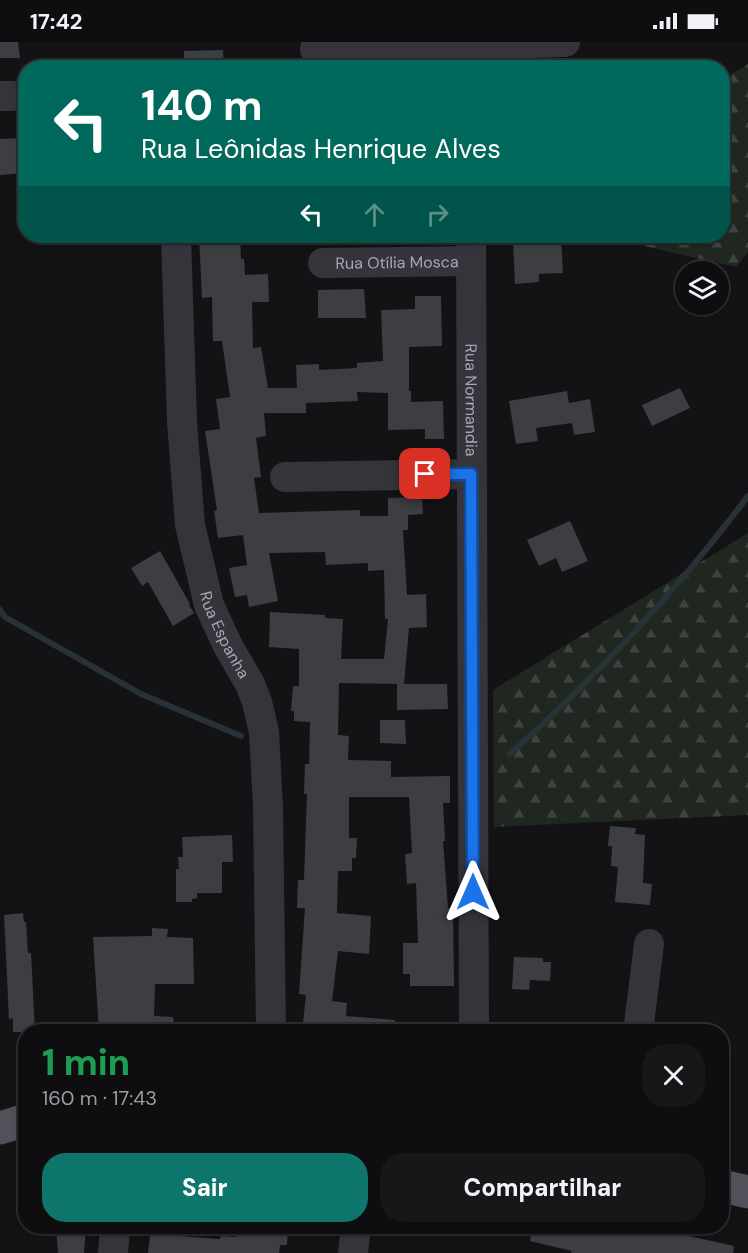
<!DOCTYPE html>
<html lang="pt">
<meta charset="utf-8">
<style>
:root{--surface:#0e0e10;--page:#171719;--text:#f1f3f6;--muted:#9b9c9f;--line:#2e2e30;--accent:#0f766e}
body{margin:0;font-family:"DM Sans",sans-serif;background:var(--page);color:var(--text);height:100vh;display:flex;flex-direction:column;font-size:22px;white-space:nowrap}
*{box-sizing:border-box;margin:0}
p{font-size:20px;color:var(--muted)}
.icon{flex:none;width:33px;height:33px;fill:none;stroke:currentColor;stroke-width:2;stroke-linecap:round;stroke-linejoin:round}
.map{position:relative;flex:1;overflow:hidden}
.panel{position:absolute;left:18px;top:982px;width:711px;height:210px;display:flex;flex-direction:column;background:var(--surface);border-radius:24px;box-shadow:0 2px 4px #0004,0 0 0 2px var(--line)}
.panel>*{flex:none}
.guide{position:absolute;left:18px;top:18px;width:712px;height:183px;border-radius:24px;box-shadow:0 2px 4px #0004,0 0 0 2px var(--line);background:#00695c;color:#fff;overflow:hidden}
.buttons{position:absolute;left:675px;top:219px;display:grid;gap:12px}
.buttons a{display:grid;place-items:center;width:54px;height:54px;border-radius:50%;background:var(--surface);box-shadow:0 2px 4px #0004,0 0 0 2px var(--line);font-size:30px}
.pin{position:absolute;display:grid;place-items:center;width:51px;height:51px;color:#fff;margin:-26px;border-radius:12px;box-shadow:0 3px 9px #0006}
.me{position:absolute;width:66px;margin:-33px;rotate:0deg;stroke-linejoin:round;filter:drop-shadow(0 0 4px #0008)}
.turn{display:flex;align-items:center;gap:21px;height:126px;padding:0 24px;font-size:27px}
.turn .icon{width:78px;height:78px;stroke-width:2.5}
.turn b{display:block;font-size:42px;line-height:51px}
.lanes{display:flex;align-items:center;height:57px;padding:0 24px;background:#0003;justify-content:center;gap:30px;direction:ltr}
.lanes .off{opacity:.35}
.round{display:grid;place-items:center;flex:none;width:63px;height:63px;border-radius:24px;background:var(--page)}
.summary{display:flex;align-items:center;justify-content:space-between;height:102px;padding:0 24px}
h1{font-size:36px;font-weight:800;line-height:45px;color:#1e9e55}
.cta{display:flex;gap:12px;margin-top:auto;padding:12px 24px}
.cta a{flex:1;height:69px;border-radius:24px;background:var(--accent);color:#fff;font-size:24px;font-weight:800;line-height:69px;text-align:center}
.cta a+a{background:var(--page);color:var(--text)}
.status{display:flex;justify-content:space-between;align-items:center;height:42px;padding:0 30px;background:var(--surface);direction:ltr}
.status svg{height:16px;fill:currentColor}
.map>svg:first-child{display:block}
.forest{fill:url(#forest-firs)}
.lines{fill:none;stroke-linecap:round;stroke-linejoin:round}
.stream{stroke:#293138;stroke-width:6}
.building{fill:#3d3e42}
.minor{stroke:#34343a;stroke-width:30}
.major{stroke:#505159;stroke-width:33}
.route-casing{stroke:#114b97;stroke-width:15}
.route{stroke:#1a73e8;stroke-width:10}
.labels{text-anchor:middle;stroke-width:4.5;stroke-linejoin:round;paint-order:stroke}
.street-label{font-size:16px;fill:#a4a9b5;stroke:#0e0e0f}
</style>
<div class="status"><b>17:42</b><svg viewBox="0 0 49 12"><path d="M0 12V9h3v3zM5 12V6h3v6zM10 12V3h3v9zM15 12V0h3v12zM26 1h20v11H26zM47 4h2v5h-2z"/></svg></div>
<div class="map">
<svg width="748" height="1211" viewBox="0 0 748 1211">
<defs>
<pattern id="forest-firs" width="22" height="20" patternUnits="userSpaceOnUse" patternTransform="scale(1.5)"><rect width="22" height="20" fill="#1f2720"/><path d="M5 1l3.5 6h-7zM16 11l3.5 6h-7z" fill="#3d443e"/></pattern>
</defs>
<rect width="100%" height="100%" fill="#131315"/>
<g class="forest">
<path d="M599 17 651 25H485V21Z"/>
<path d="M748 22V210L736 225 613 197 610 194H723V37Z"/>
<path d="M748 491V773L494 785 493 648Z"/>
</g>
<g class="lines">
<g class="stream">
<path d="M0 568 5 575 141 652 241 694"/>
<path d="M510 712C596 635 679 546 748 454"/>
</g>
</g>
<g class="building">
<path d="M0 0H18L20 16H0Z"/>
<path d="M223 8 224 26H184V9Z"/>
<path d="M23 96 26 131 0 133V97Z"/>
<path d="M199 194H240L241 217H244L245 233 268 232 269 260H252L253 306 261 305 268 346H297L296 323 319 322V328L357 326V321L383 319 381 268 415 267V254H441L442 304 409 305V349H411V360L443 359 444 397H425V387L388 388V351L357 350 358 359 306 361V371H264L266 394 256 396 261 435 254 436 259 471 360 468V474H388V456L422 455 423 472 408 473V488H403L407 553 426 552 427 585 409 586 404 642 339 641 338 693 349 694 348 718 391 719V735L450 734V761H443L445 799H443L448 866H453L454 944H410V932H403V901H418L416 841 407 842 405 812 412 811 409 755H349V796H357L356 816H352V829H338L337 871 371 874 369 912 338 909 332 959 347 961 346 974 395 978 394 990H348L321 987V990H302L306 953 299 952 305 866H297L298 838H304L307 752H304L305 722H309L310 680 294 679V669H291L293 644H299V607L269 605 270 570 325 573V576L343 577 341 617H384L388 577H385L384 528 368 529V521L326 523 325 510 269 511 278 559 249 565 247 553 235 555 229 526 247 523 243 493 218 496 214 469 217 468 205 389 220 387 216 357 230 355 222 299H213L212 255 202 256Z"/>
<path d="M561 197 563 231 539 232V240L515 242 513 199Z"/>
<path d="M364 247 366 276H318V248Z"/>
<path d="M680 346 690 366 652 384 642 363Z"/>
<path d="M567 349 569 361 590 357 595 390 574 393 572 381 536 386 538 399 516 402 509 359Z"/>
<path d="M570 479 588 519 562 530 556 516 539 524 527 498Z"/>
<path d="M160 509 190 562 189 563 194 571 173 584 148 540 142 544 131 526Z"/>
<path d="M397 642H447L448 667 397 668Z"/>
<path d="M380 678H405L406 702 380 701Z"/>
<path d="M610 784 636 786 635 792 645 793 643 841 652 842 650 863 615 860 618 825 611 824 612 804H608Z"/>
<path d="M232 793 233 820H222V851H197V856L192 857V860H176V827H179L178 815H183L182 795Z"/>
<path d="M23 871 24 880H26L28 911H31L35 990H13V976L9 977 4 873Z"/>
<path d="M152 886 168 887 167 895 193 896 194 942H155L154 974 173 975 175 990H99L93 895 152 894Z"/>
<path d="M514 915 543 916V920H551L550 939 530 938 529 948 512 947Z"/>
<path d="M56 1185H86L84 1211H58Z"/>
<path d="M151 1185H180L179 1194 220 1197 221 1194 236 1195 237 1185H288L287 1203H280L279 1211H148Z"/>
<path d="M533 1185H552L573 1190 574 1185H692L689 1194 734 1204 733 1211H571L572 1209 530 1199Z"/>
</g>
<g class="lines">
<g class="minor">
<path d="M315 7 565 0"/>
<path d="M0 54H13"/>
<path id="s1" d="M176 194 182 380 190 483 209 563 228 604 250 642 257 660 264 690 268 764 271 990"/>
<path id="s2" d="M471 194 474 990"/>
<path id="s3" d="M323 221 471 219"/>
<path d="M285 435 471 432"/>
<path d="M638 990 649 902"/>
<path d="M113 1211 115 1185"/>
<path d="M353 1211 356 1185"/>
</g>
<g class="major">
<path d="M0 1086 26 1078"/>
<path d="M722 1144 748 1150"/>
</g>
</g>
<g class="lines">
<defs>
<path id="route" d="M425 432H471L473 850"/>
</defs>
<use href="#route" class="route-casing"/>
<use href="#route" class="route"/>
</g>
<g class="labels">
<g class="street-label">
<text dy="6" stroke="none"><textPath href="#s3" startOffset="74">Rua Otília Mosca</textPath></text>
<text dy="6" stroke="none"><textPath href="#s2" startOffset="164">Rua Normandia</textPath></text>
<text dy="6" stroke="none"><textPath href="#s1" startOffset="405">Rua Espanha</textPath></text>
</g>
</g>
</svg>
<div class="buttons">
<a><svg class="icon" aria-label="layers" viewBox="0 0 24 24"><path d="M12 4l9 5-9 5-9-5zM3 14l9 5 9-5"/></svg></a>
</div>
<div class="pin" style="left:425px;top:432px;background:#d93025"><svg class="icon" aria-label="arrive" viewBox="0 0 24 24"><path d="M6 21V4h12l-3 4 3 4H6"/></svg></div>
<svg class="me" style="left:473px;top:850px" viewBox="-20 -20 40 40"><path d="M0-17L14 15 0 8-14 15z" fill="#1a73e8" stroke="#fff" stroke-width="4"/></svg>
<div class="guide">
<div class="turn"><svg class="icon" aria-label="left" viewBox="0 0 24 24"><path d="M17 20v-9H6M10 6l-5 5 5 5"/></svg><div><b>140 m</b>Rua Leônidas Henrique Alves</div></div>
<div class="lanes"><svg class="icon" aria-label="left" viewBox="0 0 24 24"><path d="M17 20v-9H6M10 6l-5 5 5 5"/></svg><svg class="icon off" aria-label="ahead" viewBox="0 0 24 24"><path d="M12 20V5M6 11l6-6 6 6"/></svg><svg class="icon off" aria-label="right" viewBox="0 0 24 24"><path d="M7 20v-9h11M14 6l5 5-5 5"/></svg></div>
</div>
<section class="panel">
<div class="summary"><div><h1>1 min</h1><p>160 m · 17:43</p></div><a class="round"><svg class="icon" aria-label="close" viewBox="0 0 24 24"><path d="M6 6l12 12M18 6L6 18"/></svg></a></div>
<div class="cta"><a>Sair</a><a>Compartilhar</a></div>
</section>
</div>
